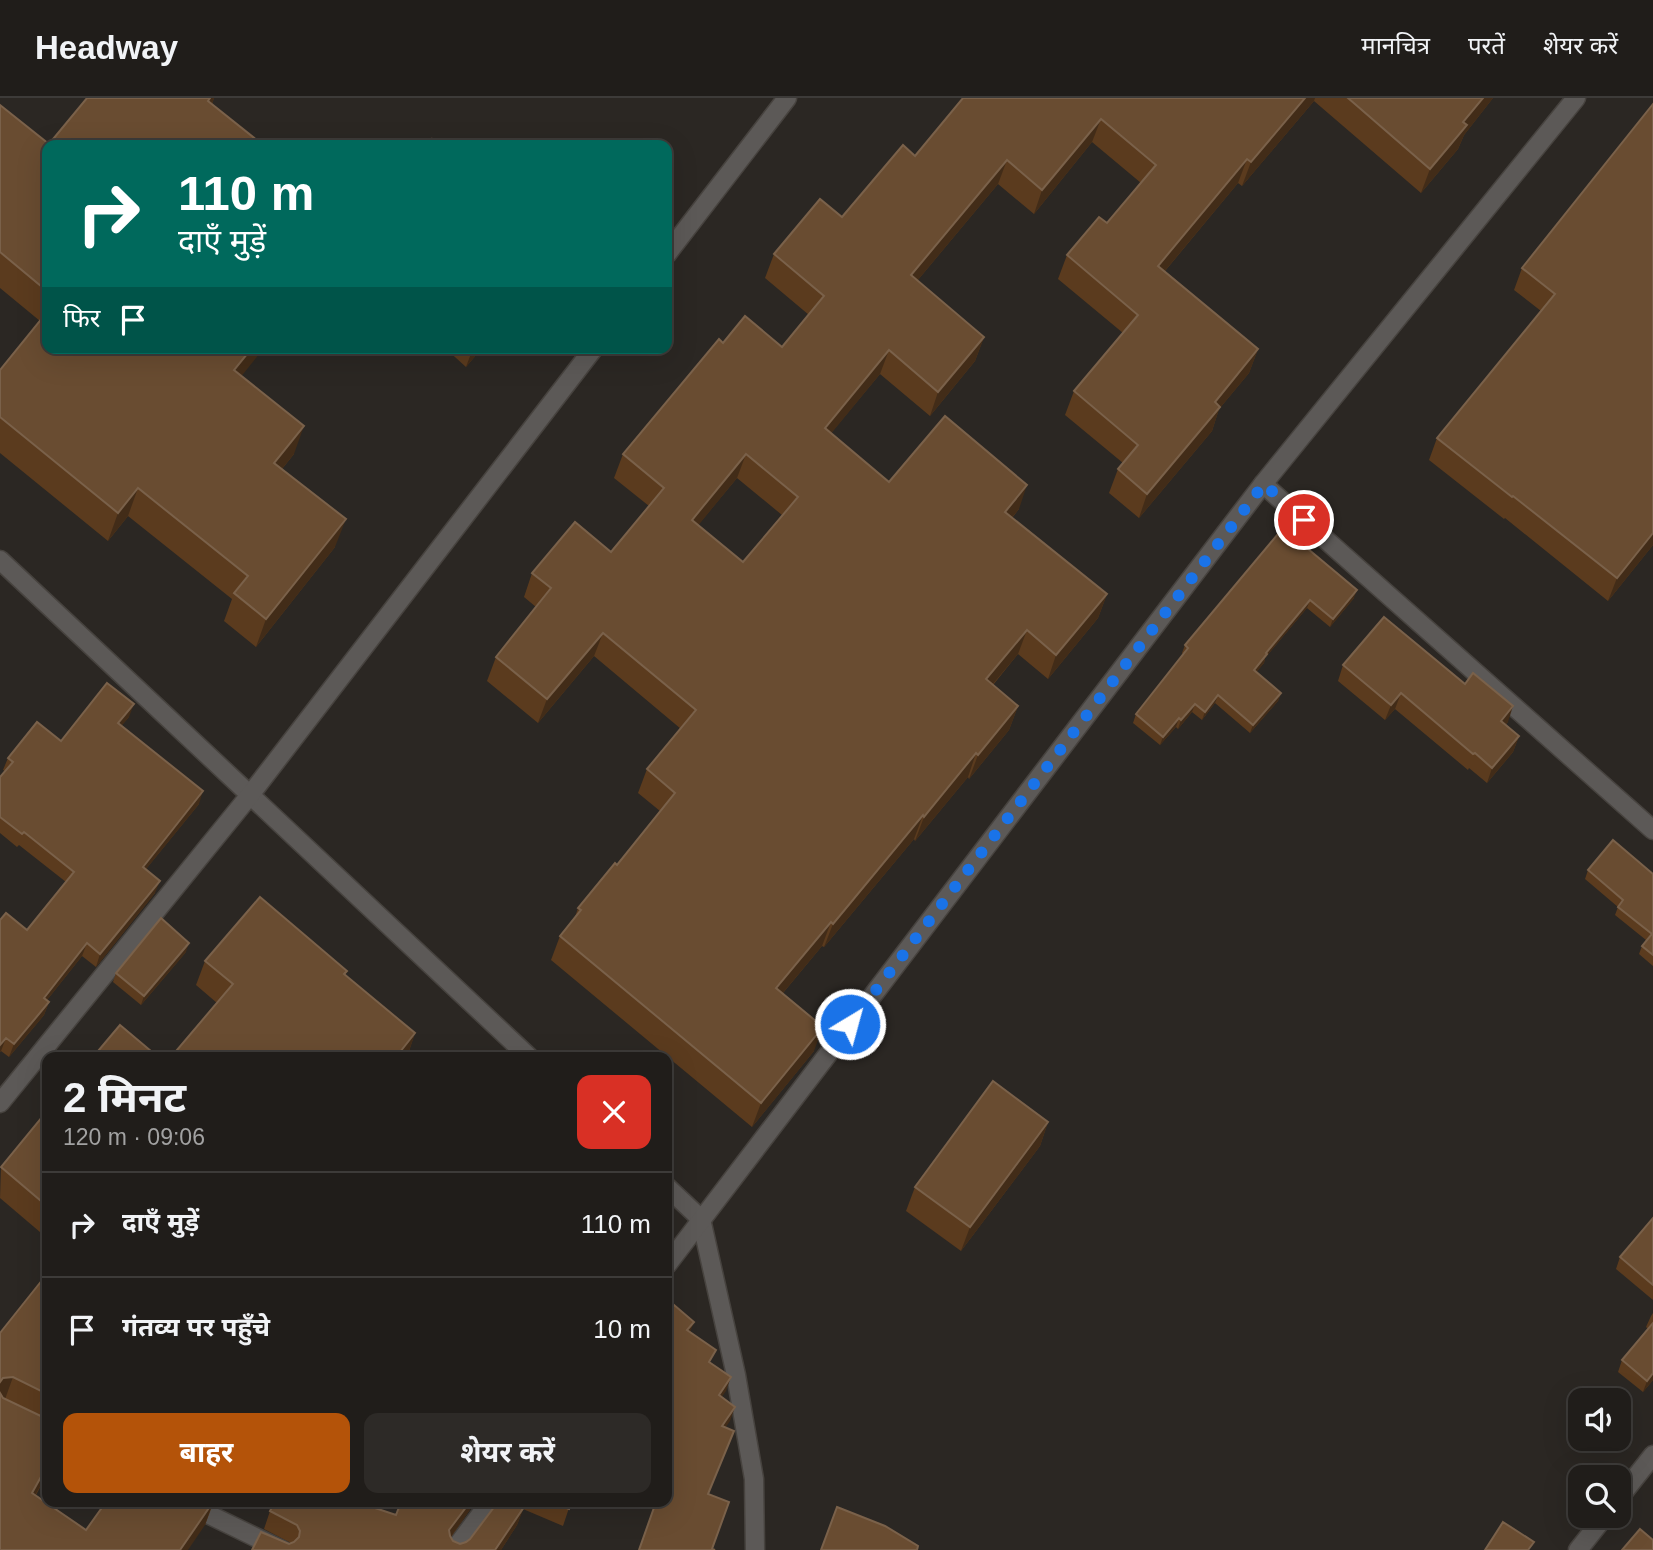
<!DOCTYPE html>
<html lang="hi">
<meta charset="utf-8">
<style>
:root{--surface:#201d1a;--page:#2d2a27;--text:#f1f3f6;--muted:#a2a2a2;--line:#3d3b39;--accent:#b45309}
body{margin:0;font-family:Arial,"Noto Sans Devanagari",sans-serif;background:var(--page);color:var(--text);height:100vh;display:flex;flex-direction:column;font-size:26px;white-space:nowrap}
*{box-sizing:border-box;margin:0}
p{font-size:23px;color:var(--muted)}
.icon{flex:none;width:38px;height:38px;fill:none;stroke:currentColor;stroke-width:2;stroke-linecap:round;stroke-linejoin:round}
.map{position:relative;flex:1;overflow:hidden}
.details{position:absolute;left:42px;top:954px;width:630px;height:455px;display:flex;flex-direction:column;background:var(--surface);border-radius:14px;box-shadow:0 7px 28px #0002,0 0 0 2px var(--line)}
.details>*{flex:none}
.top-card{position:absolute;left:42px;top:42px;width:630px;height:214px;border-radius:14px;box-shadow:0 7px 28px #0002,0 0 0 2px var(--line);background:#00695c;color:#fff;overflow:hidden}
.fabs{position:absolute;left:1568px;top:1290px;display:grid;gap:14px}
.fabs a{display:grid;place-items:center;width:63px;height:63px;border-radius:14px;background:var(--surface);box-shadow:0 7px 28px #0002,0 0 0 2px var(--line);font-size:35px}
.pin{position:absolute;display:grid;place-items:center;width:60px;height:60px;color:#fff;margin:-30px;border:4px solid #fff;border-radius:50%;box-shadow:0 2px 7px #0007}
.me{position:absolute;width:77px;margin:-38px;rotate:37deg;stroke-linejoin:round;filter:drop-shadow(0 0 5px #0008)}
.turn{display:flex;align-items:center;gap:24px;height:147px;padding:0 21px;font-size:32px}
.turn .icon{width:91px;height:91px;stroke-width:2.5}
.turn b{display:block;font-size:49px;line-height:60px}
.then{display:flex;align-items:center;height:66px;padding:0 21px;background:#0003;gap:14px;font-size:26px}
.round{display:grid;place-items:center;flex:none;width:74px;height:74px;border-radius:14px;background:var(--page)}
.overview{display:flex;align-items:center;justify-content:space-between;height:119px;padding:0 21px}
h1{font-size:42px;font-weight:700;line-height:52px}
.action{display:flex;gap:14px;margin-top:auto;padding:14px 21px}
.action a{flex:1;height:80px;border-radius:14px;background:var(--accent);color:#fff;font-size:28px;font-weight:700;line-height:80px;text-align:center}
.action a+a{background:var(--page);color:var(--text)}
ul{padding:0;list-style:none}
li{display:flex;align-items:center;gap:21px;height:105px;padding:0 21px;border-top:2px solid var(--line)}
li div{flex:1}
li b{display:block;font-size:26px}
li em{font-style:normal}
header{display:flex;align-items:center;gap:42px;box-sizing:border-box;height:98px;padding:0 35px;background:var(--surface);border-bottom:2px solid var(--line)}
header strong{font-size:33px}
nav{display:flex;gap:38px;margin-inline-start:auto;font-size:24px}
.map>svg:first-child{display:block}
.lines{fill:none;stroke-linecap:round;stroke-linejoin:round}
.minor-casing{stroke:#47433f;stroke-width:21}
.minor{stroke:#5c5957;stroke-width:18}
.wall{fill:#5b3b1e;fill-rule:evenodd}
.shaded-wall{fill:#422c18}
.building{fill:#694c31;stroke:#7a614a;stroke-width:2;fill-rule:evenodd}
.route{stroke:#1a73e8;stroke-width:12;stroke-dasharray:0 21.6}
</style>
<header>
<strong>Headway</strong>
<nav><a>मानचित्र</a><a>परतें</a><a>शेयर करें</a></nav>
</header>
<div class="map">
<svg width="1653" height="1452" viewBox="0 0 1653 1452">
<rect width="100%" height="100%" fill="#2b2723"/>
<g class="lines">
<defs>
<g id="minor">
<path d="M667 156 787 0"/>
<path d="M1263 386 1653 732"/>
<path d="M0 462 529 959"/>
<path d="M0 1005 250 697 594 250"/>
<path d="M667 1089 701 1121 736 1277 754 1381 755 1452"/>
<path d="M667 1167 1263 386 1576 0"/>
<path d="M1619 1400 1653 1357"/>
<path d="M183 1404 282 1452"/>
<path d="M454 1452 490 1404"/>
<path d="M1578 1452 1605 1418"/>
</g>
</defs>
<use href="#minor" class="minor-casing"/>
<use href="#minor" class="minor"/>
</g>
<g class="wall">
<path d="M87 0H214L212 6 47 47V250L242 278 294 356 282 371 335 449 256 549 224 523 232 501 128 418 108 443 0 355V272L40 223 0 190V7L49 46Z"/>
<path d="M963 0H1493L1464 37 1458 51 1421 95 1314 3 1242 88 1238 85 1165 173 1258 251 1249 275 1219 311 1212 333 1139 420 1109 395 1118 371 1123 365 1065 317 1074 293 1123 235 1058 181 1067 157 1107 125 1141 85 1092 44 1034 116 998 86 917 183 984 239 975 263 930 318 880 276 831 335 889 384 1019 411 1012 420 1107 496 1098 520 1048 581 1018 556 993 587 1018 608 1009 632 969 681 968 679 915 743 914 741 824 849 822 848 783 895 814 953 752 1029 551 862 560 838 575 819 578 810 617 767 660 713 638 695 647 671 681 631 594 558 538 625 487 583 496 559 536 509 524 499 532 475 611 454 649 408 614 380 623 356 723 245 782 249 809 217 765 180 774 156 842 119 915 58ZM737 380 782 417 743 464 698 427Z"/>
<path d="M1653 6V447L1608 503 1505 420 1504 421 1429 362 1437 340 1541 213 1514 192 1522 170Z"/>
<path d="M445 250H482L466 269Z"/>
<path d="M1283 430 1354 500 1330 529 1307 510 1265 560 1264 565 1256 574 1281 595 1278 603 1250 635 1215 605 1202 622 1192 614 1178 631 1176 629 1160 647 1133 625 1136 616 1183 556 1182 555 1185 547Z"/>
<path d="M1343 567 1508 624 1505 627 1519 638 1513 654 1487 685 1469 670 1468 672 1395 611 1385 622 1338 583Z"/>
<path d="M129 619 121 628 199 706 146 771 155 795 96 869 82 858 47 902 49 904 44 917 9 959 1 953 0 954V822L27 832 66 784 19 747 17 749 0 735V679L5 673 3 672 8 660 61 643Z"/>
<path d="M1588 772 1653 776V868L1639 856 1642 848 1646 842 1615 817 1618 809 1585 781Z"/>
<path d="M186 854 141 907 113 884 116 875Z"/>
<path d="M205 863 347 873 345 878 415 935 407 959H171L217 905 196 887Z"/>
<path d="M47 1013V1140L0 1100 1 1069Z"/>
<path d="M1048 1024 1040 1048 961 1153 906 1113 915 1089Z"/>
<path d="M1653 1120V1202L1616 1171 1620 1159Z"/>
<path d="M47 1176V1376L36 1397 86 1432 106 1404H221L218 1408 213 1406 205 1427 0 1452V1235Z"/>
<path d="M1653 1215V1282L1643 1294 1618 1274 1622 1262 1648 1231 1646 1229 1651 1218Z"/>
<path d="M512 1404H571L563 1428 523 1411 517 1427 501 1452 289 1446 291 1445 264 1431 270 1413 396 1417 471 1410 451 1439 453 1443 460 1446 466 1444 514 1406Z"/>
</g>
<g class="shaded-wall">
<path d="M210 0H214L207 20 208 3Z"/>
<path d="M1305 0H1315L1314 3 1242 88 1251 64Z"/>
<path d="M1483 0H1493L1464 37 1458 51 1421 95 1430 71 1463 24Z"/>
<path d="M1101 21 1092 44 1034 116 1042 92Z"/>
<path d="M1247 61 1238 85 1149 192 1158 168Z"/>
<path d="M1007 62 998 86 902 201 911 177Z"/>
<path d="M984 239 975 263 930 318 938 294Z"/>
<path d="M252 250H264L224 300 234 272Z"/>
<path d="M473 250H482L466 269Z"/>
<path d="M1258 251 1249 275 1219 311 1212 333 1139 420 1147 396 1215 304Z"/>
<path d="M889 252 880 276 816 354 825 330Z"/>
<path d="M304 328 294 356 264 393 274 365Z"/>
<path d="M746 356 737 380 683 446 692 422Z"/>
<path d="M1027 387 1019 411 996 438 1005 414Z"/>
<path d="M138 390 128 418 108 443 118 415Z"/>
<path d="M346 421 335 449 256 549 266 521Z"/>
<path d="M1653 435V447L1608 503 1617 480Z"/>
<path d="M1357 492 1354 500 1330 529 1333 521Z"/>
<path d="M1107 496 1098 520 1048 581 1056 557Z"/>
<path d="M1310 502 1307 510 1265 560 1264 565 1251 581 1254 572 1266 555Z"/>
<path d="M1027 532 1018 556 977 605 986 581Z"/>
<path d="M603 535 594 558 538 625 547 601Z"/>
<path d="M1281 595 1278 603 1250 635 1253 627Z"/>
<path d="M1401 595 1395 611 1385 622 1391 607Z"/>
<path d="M1218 597 1215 605 1202 622 1205 614Z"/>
<path d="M134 606 129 619 113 638 118 625Z"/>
<path d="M1195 606 1192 614 1178 631 1181 622Z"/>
<path d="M1018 608 1009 632 969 681 978 657Z"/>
<path d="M1513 608 1508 624 1495 639 1501 623Z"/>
<path d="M1179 620 1176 629 1160 647 1163 639Z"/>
<path d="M1519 638 1513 654 1487 685 1492 670Z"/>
<path d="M976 655 968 679 915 743 924 719Z"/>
<path d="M203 693 199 706 138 781 143 769Z"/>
<path d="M923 717 914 741 824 849 833 826Z"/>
<path d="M160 783 155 795 96 869 100 856Z"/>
<path d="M831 824 822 848 767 914 776 890Z"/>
<path d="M87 845 82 858 39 912 44 900Z"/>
<path d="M189 845 186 854 141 907 144 898Z"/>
<path d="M49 904 44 917 9 959 14 946Z"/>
<path d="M823 929 814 953 752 1029 761 1005Z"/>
<path d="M415 935 407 959H396Z"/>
<path d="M6 940 1 953 0 954V947Z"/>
<path d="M1048 1024 1040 1048 961 1153 970 1129Z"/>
<path d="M694 1224 689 1237 687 1232Z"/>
<path d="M1653 1275V1282L1643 1294 1647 1283Z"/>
<path d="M13 1279 4 1304H0V1284L3 1280Z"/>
<path d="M731 1279 726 1293 714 1310 719 1297Z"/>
<path d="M735 1309 730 1323 717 1342 722 1328Z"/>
<path d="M47 1368V1376L23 1419 32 1395Z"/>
<path d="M213 1404 205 1427 188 1452H180Z"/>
<path d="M470 1404H474L471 1410 443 1450 449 1432Z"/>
<path d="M524 1409 517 1427 501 1452H495Z"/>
</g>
<g class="building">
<path d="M87 0H210L208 3 263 47H47V193L0 154V7L49 46Z"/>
<path d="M963 0H1305L1251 64 1247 61 1158 168 1258 251 1215 304 1220 309 1147 396 1118 371 1138 347 1074 293 1138 217 1067 157 1099 119 1107 125 1156 67 1101 21 1042 92 1007 62 911 177 984 239 938 294 889 252 825 330 889 384 945 318 1027 387 1005 414 1107 496 1056 557 1027 532 986 581 1018 608 978 657 976 655 924 719 923 717 833 826 831 824 776 890 823 929 761 1005 560 838 581 812 578 810 615 765 617 767 675 695 647 671 696 612 603 535 547 601 496 559 551 490 532 475 575 424 611 454 664 390 623 356 719 241 723 245 745 218 782 249 824 198 774 156 820 101 842 119 903 47 915 58ZM746 356 798 399 743 464 692 422Z"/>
<path d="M1348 0H1483L1463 24 1467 27 1430 71Z"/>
<path d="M1653 6V435L1617 480 1513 398 1512 399 1437 340 1555 196 1522 170Z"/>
<path d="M432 41 439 47H427Z"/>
<path d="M47 214V250H252L234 272 304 328 274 365 346 421 266 521 234 495 248 478 138 390 118 415 0 319V272Z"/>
<path d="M1283 430 1357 492 1333 521 1310 502 1266 555 1267 556 1254 572 1281 595 1253 627 1218 597 1205 614 1195 606 1181 622 1179 620 1163 639 1136 616 1188 550 1185 547Z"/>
<path d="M1384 519 1465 586 1473 575 1513 608 1501 623 1519 638 1492 670 1475 655 1473 656 1401 595 1391 607 1343 567Z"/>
<path d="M107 585 134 606 118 625 203 693 143 769 160 783 100 856 87 845 44 900 49 904 14 946 6 940 0 947V822L6 815 27 832 74 774 24 734 22 736 0 719V679L13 664 8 660 37 624 61 643Z"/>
<path d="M1613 742 1653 776V857L1642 848 1652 836 1618 809 1623 802 1588 772Z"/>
<path d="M260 799 347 873 344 876 415 935 396 959H171L233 886 205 863Z"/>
<path d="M161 820 189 845 144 898 116 875Z"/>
<path d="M120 927 158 959H93Z"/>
<path d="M993 983 1048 1024 970 1129 915 1089Z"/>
<path d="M47 1013V1108L1 1069Z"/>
<path d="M1653 1120V1187L1620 1159Z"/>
<path d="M47 1176V1296L13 1279 3 1280 0 1284V1235Z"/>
<path d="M667 1201 694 1224 687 1232 716 1252 709 1264 731 1279 719 1297 735 1309 722 1328 734 1333 708 1396 729 1404 712 1451 715 1452H639L656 1404H667V1374L669 1368 667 1367Z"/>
<path d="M1653 1225V1275L1647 1283 1622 1262Z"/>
<path d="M0 1295 3 1300 47 1321V1368L32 1395 86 1432 106 1404H213L180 1452H0Z"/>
<path d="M275 1404H357L396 1417 401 1404H470L449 1432 450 1438 453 1443 460 1446 466 1444 470 1441 498 1404H508L524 1409 495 1452H252L261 1434 289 1446 294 1444 299 1439 300 1433 297 1427 270 1413Z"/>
<path d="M550 1404H571L569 1411Z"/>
<path d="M837 1409 885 1428 918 1448 917 1452H821Z"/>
<path d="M1503 1424 1534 1444 1528 1452H1485Z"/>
<path d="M1640 1431 1653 1442V1452H1622Z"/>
</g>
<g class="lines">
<path class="route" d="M850 926 1264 386 1304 422"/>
</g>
</svg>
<div class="fabs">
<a><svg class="icon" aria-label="sound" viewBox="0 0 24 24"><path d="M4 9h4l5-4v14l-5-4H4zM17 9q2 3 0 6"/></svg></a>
<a><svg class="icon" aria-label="search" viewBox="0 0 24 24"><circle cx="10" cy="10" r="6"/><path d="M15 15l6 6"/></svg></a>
</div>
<div class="pin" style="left:1304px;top:422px;background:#d93025"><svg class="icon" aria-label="arrive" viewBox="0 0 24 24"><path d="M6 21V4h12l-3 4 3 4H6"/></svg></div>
<svg class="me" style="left:850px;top:926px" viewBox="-20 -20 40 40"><circle r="17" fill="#1a73e8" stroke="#fff" stroke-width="3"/><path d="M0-11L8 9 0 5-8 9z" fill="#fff"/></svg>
<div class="top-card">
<div class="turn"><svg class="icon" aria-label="right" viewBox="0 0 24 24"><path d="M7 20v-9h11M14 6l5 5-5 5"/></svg><div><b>110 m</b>दाएँ मुड़ें</div></div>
<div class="then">फिर<svg class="icon" aria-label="arrive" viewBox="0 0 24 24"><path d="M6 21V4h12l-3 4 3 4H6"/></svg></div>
</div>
<section class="details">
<div class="overview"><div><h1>2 मिनट</h1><p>120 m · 09:06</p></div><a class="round" style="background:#d93025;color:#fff"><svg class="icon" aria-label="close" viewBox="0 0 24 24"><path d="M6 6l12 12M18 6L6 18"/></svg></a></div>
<ul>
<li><svg class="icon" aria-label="right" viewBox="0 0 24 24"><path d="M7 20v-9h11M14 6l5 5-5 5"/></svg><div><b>दाएँ मुड़ें</b></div><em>110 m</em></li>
<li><svg class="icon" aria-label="arrive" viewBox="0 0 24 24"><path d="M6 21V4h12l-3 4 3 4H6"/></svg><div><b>गंतव्य पर पहुँचे</b></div><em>10 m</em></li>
</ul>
<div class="action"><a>बाहर</a><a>शेयर करें</a></div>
</section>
</div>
